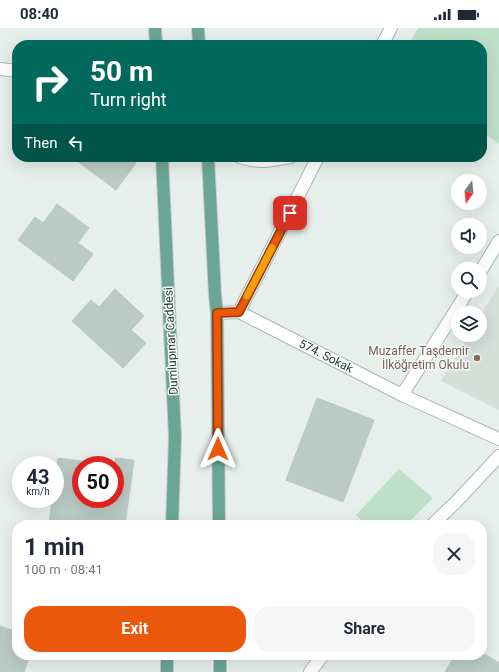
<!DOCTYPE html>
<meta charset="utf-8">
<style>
:root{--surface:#fff;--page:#f6f6f7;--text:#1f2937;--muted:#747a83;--accent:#ea580c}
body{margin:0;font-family:Roboto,sans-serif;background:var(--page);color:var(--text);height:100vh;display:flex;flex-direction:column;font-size:15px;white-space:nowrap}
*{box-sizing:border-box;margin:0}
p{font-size:13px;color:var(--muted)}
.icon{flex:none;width:22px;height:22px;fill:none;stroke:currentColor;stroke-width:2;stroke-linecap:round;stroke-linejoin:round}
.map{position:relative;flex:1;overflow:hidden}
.drawer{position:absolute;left:12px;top:492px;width:475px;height:140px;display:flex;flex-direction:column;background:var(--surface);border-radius:16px;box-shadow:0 4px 16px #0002}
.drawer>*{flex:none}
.guide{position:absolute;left:12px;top:12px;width:475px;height:122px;border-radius:16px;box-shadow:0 4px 16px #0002;background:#00695c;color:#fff;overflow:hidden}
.needle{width:26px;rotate:195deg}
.controls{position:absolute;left:451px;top:146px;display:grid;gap:8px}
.controls a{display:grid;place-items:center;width:36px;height:36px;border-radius:50%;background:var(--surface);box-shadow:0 4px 16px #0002;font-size:20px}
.speed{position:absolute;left:12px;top:428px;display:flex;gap:8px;font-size:20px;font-weight:700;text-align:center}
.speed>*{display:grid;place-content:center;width:52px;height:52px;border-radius:50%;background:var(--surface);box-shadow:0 4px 16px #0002;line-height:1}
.speed small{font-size:10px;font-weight:400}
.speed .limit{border:6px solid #d22;background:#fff;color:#111}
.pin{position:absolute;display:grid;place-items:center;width:34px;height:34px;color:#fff;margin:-17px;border-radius:8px;box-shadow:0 2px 6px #0006}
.me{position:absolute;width:44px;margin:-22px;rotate:0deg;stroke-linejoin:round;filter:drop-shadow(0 0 3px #0008)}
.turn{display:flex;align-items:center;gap:14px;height:84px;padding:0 12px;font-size:18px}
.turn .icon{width:52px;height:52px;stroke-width:2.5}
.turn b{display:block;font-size:28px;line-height:34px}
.then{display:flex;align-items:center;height:38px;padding:0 12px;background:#0003;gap:8px;font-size:15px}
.round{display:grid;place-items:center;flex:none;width:42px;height:42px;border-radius:16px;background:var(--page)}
.summary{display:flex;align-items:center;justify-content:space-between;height:68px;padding:0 12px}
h1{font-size:24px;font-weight:700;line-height:30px}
.button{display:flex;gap:8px;margin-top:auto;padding:8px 12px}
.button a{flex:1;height:46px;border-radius:16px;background:var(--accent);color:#fff;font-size:16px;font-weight:700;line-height:46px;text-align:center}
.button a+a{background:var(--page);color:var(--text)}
.status{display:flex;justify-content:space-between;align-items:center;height:28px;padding:0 20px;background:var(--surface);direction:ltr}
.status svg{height:11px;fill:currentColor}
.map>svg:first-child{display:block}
.built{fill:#d4dfda}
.green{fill:#bfe0c8}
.building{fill:#bbcac4;stroke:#b8c9c2}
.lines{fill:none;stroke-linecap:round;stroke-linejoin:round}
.minor-casing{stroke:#a8b8b2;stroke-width:14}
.major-casing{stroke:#c2cac8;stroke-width:14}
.minor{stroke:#fff;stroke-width:12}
.major{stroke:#6aa596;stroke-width:12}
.route-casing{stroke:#983908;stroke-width:10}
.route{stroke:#ea580c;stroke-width:7}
.slow{stroke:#f59e0b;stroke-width:7}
.education-dot{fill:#8d6e63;stroke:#f7fbf9;stroke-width:1.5}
.labels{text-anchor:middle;stroke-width:3;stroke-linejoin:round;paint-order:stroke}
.street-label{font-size:12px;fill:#24423a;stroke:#f7fbf9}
.education-label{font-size:12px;fill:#785e54;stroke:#f7fbf9;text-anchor:end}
</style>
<div class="status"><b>08:40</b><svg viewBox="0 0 49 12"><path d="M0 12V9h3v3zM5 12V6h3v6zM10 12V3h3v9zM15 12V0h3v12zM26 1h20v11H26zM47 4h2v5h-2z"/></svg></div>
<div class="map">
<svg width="499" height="644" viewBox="0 0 499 644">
<rect width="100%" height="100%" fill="#e6efeb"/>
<path class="built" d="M499 257V382L441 353 469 307H480V288Z"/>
<g class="green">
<path d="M418 0H499V116L482 103V17H409Z"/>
<path d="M399 441 433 470 406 497H366L356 487Z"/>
</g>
<g class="building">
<path d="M72 129H128L136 135 116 162Z"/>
<path d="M57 176 89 200 78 215 93 226 73 253 18 212 35 189 43 195Z"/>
<path d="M115 261 144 288 131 302 146 315 123 340 72 293 91 272 99 279Z"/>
<path d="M317 370 374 392 343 474 286 452Z"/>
<path d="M58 430 81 433V471H115V430L134 432 125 497H49L52 471H55V450Z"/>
<path d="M0 598 17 604V627H30L24 644H0Z"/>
<path d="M455 627H486L499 635V644H445Z"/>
</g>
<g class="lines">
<defs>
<g id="minor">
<path d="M382 17 391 0"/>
<path d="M0 41 17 43"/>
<path d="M240 129C260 136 272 132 291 129"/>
<path d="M480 244 499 213"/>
<path d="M239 284 402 367 499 411"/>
<path d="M217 285 239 284 318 129"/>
<path d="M402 367 468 263"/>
<path d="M432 497 456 474 499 428"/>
<path d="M310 644 323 627"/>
</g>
<g id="major">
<path d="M155 0 156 17"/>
<path d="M198 0 199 17"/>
<path d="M162 129 175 409 172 497"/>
<path d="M208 129 215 267 217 285 219 497"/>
<path d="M220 627V644"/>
<path d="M167 644V627"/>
</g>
</defs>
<use href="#minor" class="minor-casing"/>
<use href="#major" class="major-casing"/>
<use href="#minor" class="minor"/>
<use href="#major" class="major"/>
</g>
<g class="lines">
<defs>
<path id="route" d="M218 421 217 285 239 284 290 185"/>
</defs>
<use href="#route" class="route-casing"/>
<use href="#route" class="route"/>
<path class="slow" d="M247 268 272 220"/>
</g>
<circle class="education-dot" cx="477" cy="330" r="4"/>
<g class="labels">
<g class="street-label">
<text transform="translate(171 313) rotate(-93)" y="4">Dumlupınar Caddesi</text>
<text transform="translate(326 328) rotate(27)" y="4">574. Sokak</text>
</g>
<g class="education-label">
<text x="469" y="327">Muzaffer Taşdemir<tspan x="469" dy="14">İlköğretim Okulu</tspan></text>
</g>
</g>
</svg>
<div class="controls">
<a><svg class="needle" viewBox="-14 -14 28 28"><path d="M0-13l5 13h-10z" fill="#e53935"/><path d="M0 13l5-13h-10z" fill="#747a83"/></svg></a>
<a><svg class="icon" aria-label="sound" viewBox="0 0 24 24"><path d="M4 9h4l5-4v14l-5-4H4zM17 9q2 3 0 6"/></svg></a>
<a><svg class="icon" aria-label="search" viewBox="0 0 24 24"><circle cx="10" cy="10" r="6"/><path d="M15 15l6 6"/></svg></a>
<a><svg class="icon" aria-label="layers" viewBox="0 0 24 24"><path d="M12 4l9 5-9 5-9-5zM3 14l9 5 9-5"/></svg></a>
</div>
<div class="speed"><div>43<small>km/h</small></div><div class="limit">50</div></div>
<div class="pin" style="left:290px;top:185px;background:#d93025"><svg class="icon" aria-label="arrive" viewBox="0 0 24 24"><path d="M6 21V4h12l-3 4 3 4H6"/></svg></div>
<svg class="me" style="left:218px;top:421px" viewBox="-20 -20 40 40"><path d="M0-17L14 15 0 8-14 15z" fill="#ea580c" stroke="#fff" stroke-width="4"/></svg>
<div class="guide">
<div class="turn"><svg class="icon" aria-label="right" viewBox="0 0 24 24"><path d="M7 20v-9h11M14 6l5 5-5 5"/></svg><div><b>50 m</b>Turn right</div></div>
<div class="then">Then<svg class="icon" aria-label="left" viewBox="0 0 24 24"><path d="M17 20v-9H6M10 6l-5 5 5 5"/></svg></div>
</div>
<section class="drawer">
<div class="summary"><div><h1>1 min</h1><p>100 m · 08:41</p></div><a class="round"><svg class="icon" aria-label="close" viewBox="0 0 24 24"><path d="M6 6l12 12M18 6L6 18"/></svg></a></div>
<div class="button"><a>Exit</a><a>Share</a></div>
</section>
</div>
